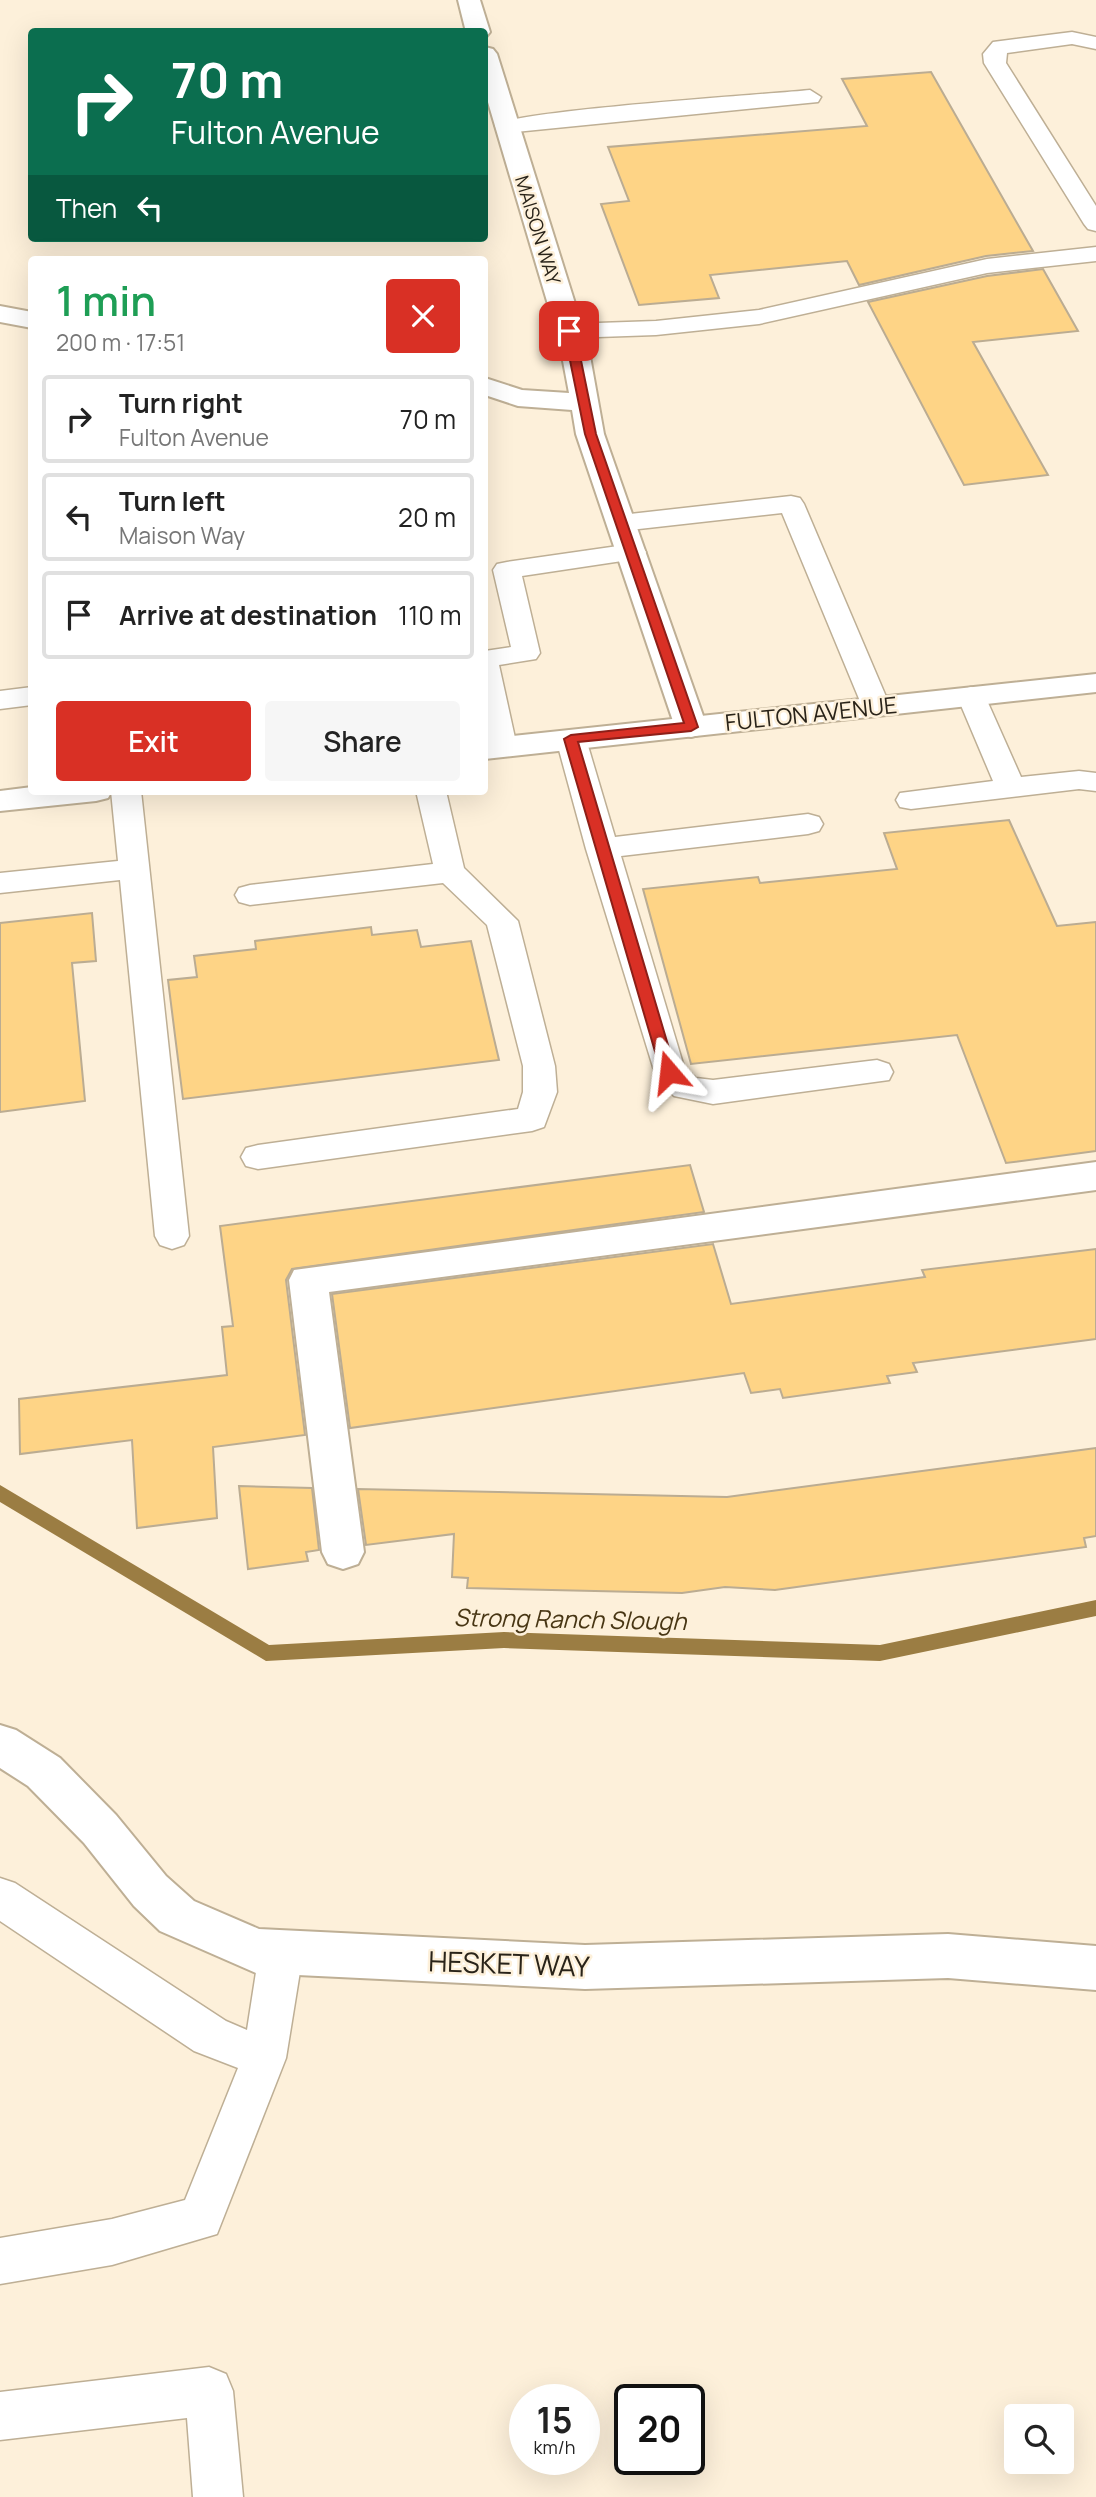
<!DOCTYPE html>
<meta charset="utf-8">
<style>
:root{--surface:#fff;--page:#f6f6f6;--text:#222;--muted:#767676;--line:#e0e0e0;--accent:#d93025}
body{margin:0;font-family:Manrope,sans-serif;background:var(--page);color:var(--text);height:100vh;display:flex;flex-direction:column;font-size:26px;white-space:nowrap}
*{box-sizing:border-box;margin:0}
p{font-size:23px;color:var(--muted)}
.icon{flex:none;width:38px;height:38px;fill:none;stroke:currentColor;stroke-width:2;stroke-linecap:round;stroke-linejoin:round}
.map{position:relative;flex:1;overflow:hidden}
.sheet{position:absolute;left:28px;top:256px;width:460px;height:539px;display:flex;flex-direction:column;background:var(--surface);border-radius:7px;box-shadow:0 7px 28px #0002}
.sheet>*{flex:none}
.top-card{position:absolute;left:28px;top:28px;width:460px;height:214px;border-radius:7px;box-shadow:0 7px 28px #0002;background:#0b6e4f;color:#fff;overflow:hidden}
.fabs{position:absolute;left:1004px;top:2404px;display:grid;gap:14px}
.fabs a{display:grid;place-items:center;width:70px;height:70px;border-radius:7px;background:var(--surface);box-shadow:0 7px 28px #0002;font-size:35px}
.speed{position:absolute;left:509px;top:2384px;display:flex;gap:14px;font-size:35px;font-weight:700;text-align:center}
.speed>*{display:grid;place-content:center;width:91px;height:91px;border-radius:50%;background:var(--surface);box-shadow:0 7px 28px #0002;line-height:1}
.speed small{font-size:18px;font-weight:400}
.speed .limit{border:4px solid #111;border-radius:10px;background:#fff;color:#111}
.pin{position:absolute;display:grid;place-items:center;width:60px;height:60px;color:#fff;margin:-30px;border-radius:14px;box-shadow:0 4px 10px #0006}
.me{position:absolute;width:77px;margin:-38px;rotate:343deg;stroke-linejoin:round;filter:drop-shadow(0 0 5px #0008)}
.turn{display:flex;align-items:center;gap:24px;height:147px;padding:0 28px;font-size:32px}
.turn .icon{width:91px;height:91px;stroke-width:2.5}
.turn b{display:block;font-size:49px;line-height:60px}
.then{display:flex;align-items:center;height:66px;padding:0 28px;background:#0003;gap:14px;font-size:26px}
.round{display:grid;place-items:center;flex:none;width:74px;height:74px;border-radius:7px;background:var(--page)}
.headline{display:flex;align-items:center;justify-content:space-between;height:119px;padding:0 28px}
h1{font-size:42px;font-weight:600;line-height:52px;color:#1e9e55}
.primary-button{display:flex;gap:14px;margin-top:auto;padding:14px 28px}
.primary-button a{flex:1;height:80px;border-radius:7px;background:var(--accent);color:#fff;font-size:28px;font-weight:600;line-height:80px;text-align:center}
.primary-button a+a{background:var(--page);color:var(--text)}
ul{padding:0;list-style:none}
li{display:flex;align-items:center;gap:21px;height:88px;margin:0 14px 10px;padding:0 14px;border:4px solid var(--line);border-radius:7px}
li div{flex:1}
li b{display:block;font-size:26px}
li em{font-style:normal}
.map>svg:first-child{display:block}
.lines{fill:none;stroke-linecap:round;stroke-linejoin:round}
.stream{fill:#9b7d43;fill-rule:evenodd}
.building{fill:#fed486;stroke:#bbac92;stroke-width:2}
.lane-casing{stroke:#beaf95;stroke-width:3}
.street-casing{stroke:#beaf95;stroke-width:4}
.secondary-casing{stroke:#beaf95;stroke-width:4}
.lane{fill:#fff;fill-rule:evenodd}
.street{fill:#fff;fill-rule:evenodd}
.secondary{fill:#fff;fill-rule:evenodd}
.route{fill:#d93025;stroke:#8d1f18;stroke-width:2}
.labels{text-anchor:middle;stroke-width:5;stroke-linejoin:round;paint-order:stroke}
.far-street-label{font-size:19px;fill:#292319;stroke:#fdf0da}
.street-label{font-size:23px;fill:#292319;stroke:#fdf0da}
.water-label{font-size:24px;font-style:italic;fill:#483614;stroke:#fdf0da}
.near-street-label{font-size:28px;fill:#292319;stroke:#fdf0da}
</style>
<div class="map">
<svg width="1096" height="2497" viewBox="0 0 1096 2497">
<rect width="100%" height="100%" fill="#fdf0da"/>
<g class="lines">
<path class="stream" d="M0 1485 269 1645 504 1632 880 1645 1096 1600V1616L880 1661 504 1648 266 1661 0 1502Z"/>
</g>
<g class="building">
<path d="M931 72 1033 251 986 256 859 285 847 261 710 275 719 298 639 305 601 204 629 201 608 147 867 126 842 79Z"/>
<path d="M1043 269 1078 331 973 342 1048 475 964 485 868 302 987 276Z"/>
<path d="M1009 820 1057 926 1096 922V1151L1006 1163 957 1035 691 1064 643 889 758 877 760 883 897 869 884 833Z"/>
<path d="M92 913 96 961 72 963 85 1101 0 1112V923Z"/>
<path d="M371 927 372 935 417 930 421 947 471 941 499 1060 183 1099 168 980 197 977 194 956 256 949 255 941Z"/>
<path d="M690 1165 704 1212 292 1269 286 1280 305 1435 213 1447 217 1518 137 1528 132 1440 20 1454 19 1399 227 1375 222 1327 233 1326 220 1226Z"/>
<path d="M713 1244 731 1304 925 1277 922 1270 1096 1249V1339L913 1363 917 1372 887 1376 890 1383 783 1398 780 1389 751 1393 744 1373 350 1428 332 1294Z"/>
<path d="M1096 1448V1536L1084 1538 1086 1547 775 1590 725 1587 682 1593 467 1588 468 1578 452 1577 454 1534 366 1545 358 1489 727 1497Z"/>
<path d="M239 1486 312 1488 319 1550 306 1552 308 1561 248 1569Z"/>
</g>
<g class="lines">
<defs>
<g id="lane">
<path d="M1072 32 1096 37V49L1072 44 1007 53 1006 63 1096 206V231L1088 229 1084 224 984 63 983 54 993 42Z"/>
<path d="M810 90 821 97 818 102 506 133 495 126C505 111 772 94 810 90Z"/>
<path d="M1096 247V261L987 273 759 324 656 335 569 338 560 336 557 331 560 326 569 324 656 321 759 310 987 259Z"/>
<path d="M791 496 800 498 804 504 890 706 886 712 876 715 866 712 862 706 782 513 621 531 612 529 608 523 612 517 621 515Z"/>
<path d="M632 544 642 546 646 552 642 558 522 576 540 653 536 659 499 665 517 747 512 753 502 756 492 753 485 734V651L511 647 493 570 497 564 507 562Z"/>
<path d="M32 687V705L0 709V691Z"/>
<path d="M971 687 981 690 985 696 1021 777 1079 771 1096 773V791L1079 789 911 809 900 807 896 800 900 793 993 781 957 696 961 690Z"/>
<path d="M571 730 581 733 586 739 615 837 808 814 819 817 823 824 819 831 808 834 621 856 684 1067 696 1078 713 1080 877 1060 889 1064 893 1072 889 1080 713 1104 674 1096 657 1080 586 849 556 739 561 733Z"/>
<path d="M111 791H141L189 1236 184 1245 172 1249 160 1245 155 1236 120 880 0 893V873L118 861Z"/>
<path d="M416 791H446L464 868 518 921 555 1066 557 1092 544 1127 532 1131 258 1169 246 1166 241 1157 246 1148 258 1145 518 1109 523 1092V1066L487 925 443 883 250 905 239 902 235 895 239 888 250 885 433 864Z"/>
<path d="M0 1878 15 1883 226 2021 247 2030 259 1953 266 1939 281 1933 296 1939 303 1953 286 2058 217 2234 112 2265 0 2284V2238L112 2219 185 2200 238 2068 194 2051 0 1921Z"/>
<path d="M209 2367 226 2374 233 2391 243 2497H193L187 2418 0 2440V2392Z"/>
</g>
<g id="street">
<path d="M458 0H480L490 32 486 37 485 32H466Z"/>
<path d="M485 47 493 49 497 54 588 345 604 434 707 727 702 734 691 737 680 734 675 727 576 434 572 410 518 406 485 395V378L522 390 569 393 560 345 485 92Z"/>
<path d="M0 306 32 312V328L0 322Z"/>
<path d="M1096 1162V1190L329 1292 364 1552 358 1564 343 1569 328 1564 322 1552 289 1280 294 1270Z"/>
<path d="M0 1725 16 1730 60 1758 116 1815 166 1876 194 1901 259 1929 585 1945 948 1934 1096 1946V1990L948 1978 585 1989 256 1973 160 1931 134 1906 84 1843 28 1786 0 1768Z"/>
</g>
<g id="secondary">
<path d="M1096 674V692L485 759V739Z"/>
<path d="M32 787V791H112L108 798 96 801 0 811V791Z"/>
</g>
</defs>
<use href="#lane" class="lane-casing"/>
<use href="#street" class="street-casing"/>
<use href="#secondary" class="secondary-casing"/>
<use href="#lane" class="lane"/>
<use href="#street" class="street"/>
<use href="#secondary" class="secondary"/>
</g>
<path class="route" d="M569 327 575 331 596 434 698 727 691 731 578 742 676 1072 669 1077 661 1072 564 739 571 735 684 723 585 434 564 331Z"/>
<g class="labels">
<g class="far-street-label">
<text transform="translate(538 230) rotate(73)" y="7">MAISON WAY</text>
</g>
<g class="street-label">
<text transform="translate(811 714) rotate(-6)" y="8">FULTON AVENUE</text>
</g>
<g class="water-label">
<text transform="translate(570 1620) rotate(1)" y="8">Strong Ranch Slough</text>
</g>
<g class="near-street-label">
<text transform="translate(509 1964) rotate(2)" y="10">HESKET WAY</text>
</g>
</g>
</svg>
<div class="fabs">
<a><svg class="icon" aria-label="search" viewBox="0 0 24 24"><circle cx="10" cy="10" r="6"/><path d="M15 15l6 6"/></svg></a>
</div>
<div class="speed"><div>15<small>km/h</small></div><div class="limit">20</div></div>
<div class="pin" style="left:569px;top:331px;background:#d93025"><svg class="icon" aria-label="arrive" viewBox="0 0 24 24"><path d="M6 21V4h12l-3 4 3 4H6"/></svg></div>
<svg class="me" style="left:669px;top:1072px" viewBox="-20 -20 40 40"><path d="M0-17L14 15 0 8-14 15z" fill="#d93025" stroke="#fff" stroke-width="4"/></svg>
<div class="top-card">
<div class="turn"><svg class="icon" aria-label="right" viewBox="0 0 24 24"><path d="M7 20v-9h11M14 6l5 5-5 5"/></svg><div><b>70 m</b>Fulton Avenue</div></div>
<div class="then">Then<svg class="icon" aria-label="left" viewBox="0 0 24 24"><path d="M17 20v-9H6M10 6l-5 5 5 5"/></svg></div>
</div>
<section class="sheet">
<div class="headline"><div><h1>1 min</h1><p>200 m · 17:51</p></div><a class="round" style="background:#d93025;color:#fff"><svg class="icon" aria-label="close" viewBox="0 0 24 24"><path d="M6 6l12 12M18 6L6 18"/></svg></a></div>
<ul>
<li><svg class="icon" aria-label="right" viewBox="0 0 24 24"><path d="M7 20v-9h11M14 6l5 5-5 5"/></svg><div><b>Turn right</b><p>Fulton Avenue</p></div><em>70 m</em></li>
<li><svg class="icon" aria-label="left" viewBox="0 0 24 24"><path d="M17 20v-9H6M10 6l-5 5 5 5"/></svg><div><b>Turn left</b><p>Maison Way</p></div><em>20 m</em></li>
<li><svg class="icon" aria-label="arrive" viewBox="0 0 24 24"><path d="M6 21V4h12l-3 4 3 4H6"/></svg><div><b>Arrive at destination</b></div><em>110 m</em></li>
</ul>
<div class="primary-button"><a>Exit</a><a>Share</a></div>
</section>
</div>
